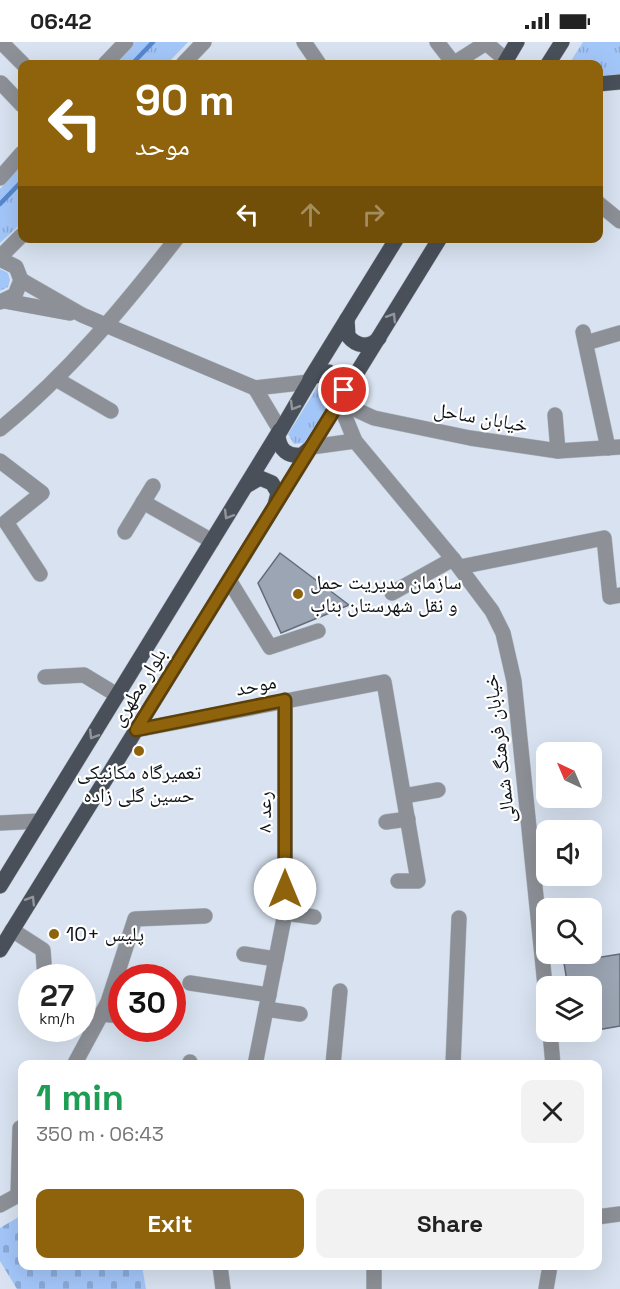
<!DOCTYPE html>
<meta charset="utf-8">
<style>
:root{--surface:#fff;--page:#f2f2f2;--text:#222;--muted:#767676;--accent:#8f630b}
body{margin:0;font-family:"Space Grotesk","Noto Naskh Arabic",sans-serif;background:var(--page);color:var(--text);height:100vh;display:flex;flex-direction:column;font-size:22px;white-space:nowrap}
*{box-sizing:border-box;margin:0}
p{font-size:20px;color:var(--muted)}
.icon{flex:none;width:33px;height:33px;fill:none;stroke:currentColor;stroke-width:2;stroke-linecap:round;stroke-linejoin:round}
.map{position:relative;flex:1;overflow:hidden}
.panel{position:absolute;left:18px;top:1018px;width:584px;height:210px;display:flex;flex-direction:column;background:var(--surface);border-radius:12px;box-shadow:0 6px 24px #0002}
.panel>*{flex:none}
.guide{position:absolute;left:18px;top:18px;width:585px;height:183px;border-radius:12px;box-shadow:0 6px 24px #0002;background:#8f630b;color:#fff;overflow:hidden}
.needle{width:39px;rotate:316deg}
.buttons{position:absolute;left:536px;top:700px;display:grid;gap:12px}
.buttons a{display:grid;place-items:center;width:66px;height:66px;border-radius:12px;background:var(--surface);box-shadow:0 6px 24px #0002;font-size:30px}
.speed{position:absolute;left:18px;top:922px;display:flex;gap:12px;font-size:30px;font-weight:700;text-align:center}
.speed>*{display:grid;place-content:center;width:78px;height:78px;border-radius:50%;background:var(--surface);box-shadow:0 6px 24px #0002;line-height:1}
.speed small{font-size:15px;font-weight:400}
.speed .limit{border:9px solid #d22;background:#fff;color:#111}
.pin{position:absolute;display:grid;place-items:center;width:51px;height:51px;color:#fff;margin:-26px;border:3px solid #fff;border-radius:50%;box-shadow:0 2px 6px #0007}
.me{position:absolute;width:66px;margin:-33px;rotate:0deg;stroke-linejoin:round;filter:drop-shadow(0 0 4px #0008)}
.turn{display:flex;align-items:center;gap:21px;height:126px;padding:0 18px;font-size:27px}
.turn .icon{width:78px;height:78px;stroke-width:2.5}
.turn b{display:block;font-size:42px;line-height:51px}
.lanes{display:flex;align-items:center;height:57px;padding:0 18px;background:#0003;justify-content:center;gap:30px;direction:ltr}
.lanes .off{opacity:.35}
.round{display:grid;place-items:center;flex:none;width:63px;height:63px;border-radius:12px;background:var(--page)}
.overview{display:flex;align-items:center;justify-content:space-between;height:102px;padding:0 18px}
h1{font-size:36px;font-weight:600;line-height:45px;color:#1e9e55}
.action{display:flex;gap:12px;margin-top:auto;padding:12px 18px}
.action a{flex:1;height:69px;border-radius:12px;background:var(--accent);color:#fff;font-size:24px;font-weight:600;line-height:69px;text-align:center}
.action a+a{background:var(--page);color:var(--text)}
.status{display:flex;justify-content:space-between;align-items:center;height:42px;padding:0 30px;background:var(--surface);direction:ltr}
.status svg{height:16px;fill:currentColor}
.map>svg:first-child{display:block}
.grass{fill:url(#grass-tufts)}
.cemetery{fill:url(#cemetery-stones)}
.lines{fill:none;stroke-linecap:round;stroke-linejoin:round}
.stream{stroke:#5687cd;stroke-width:4.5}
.building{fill:#9ca5b3;stroke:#646c79;stroke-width:1.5}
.minor-casing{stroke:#b4bdc9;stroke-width:16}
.major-casing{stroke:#b4bdc9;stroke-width:16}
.minor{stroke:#8d9197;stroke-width:15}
.major{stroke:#49505a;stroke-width:15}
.oneway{stroke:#92969c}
.route-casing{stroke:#5d4007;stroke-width:15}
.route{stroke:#8f630b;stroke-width:10}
.poi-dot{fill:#8f630b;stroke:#fff;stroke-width:2}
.labels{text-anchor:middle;stroke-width:4.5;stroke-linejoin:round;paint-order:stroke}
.street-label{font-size:20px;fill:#0f1317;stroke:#fff}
.poi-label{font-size:20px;fill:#0f1317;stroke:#fff;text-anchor:start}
</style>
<div class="status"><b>06:42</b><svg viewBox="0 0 49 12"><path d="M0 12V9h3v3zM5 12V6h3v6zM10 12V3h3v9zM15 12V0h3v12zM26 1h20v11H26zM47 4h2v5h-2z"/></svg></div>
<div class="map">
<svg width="620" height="1247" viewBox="0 0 620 1247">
<defs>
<pattern id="grass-tufts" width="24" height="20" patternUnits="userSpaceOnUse" patternTransform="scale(1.5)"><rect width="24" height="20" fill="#a3c6f9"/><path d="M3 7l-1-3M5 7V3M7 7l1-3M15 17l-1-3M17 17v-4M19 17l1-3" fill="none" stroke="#8ba9d5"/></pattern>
<pattern id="cemetery-stones" width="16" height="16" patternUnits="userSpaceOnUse" patternTransform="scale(1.5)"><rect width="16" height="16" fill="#a3c6f9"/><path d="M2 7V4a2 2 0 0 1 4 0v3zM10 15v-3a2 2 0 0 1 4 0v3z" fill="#8ba9d5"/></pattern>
</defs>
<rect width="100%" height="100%" fill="#d8e2f0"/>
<g class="grass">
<path d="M135 0H188L167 22H115Z"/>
<path d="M583 0H620V32L599 34 598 22H569Z"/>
<path d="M22 122V181L0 201V147Z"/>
<path d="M0 227 8 231 10 238 8 245 0 249Z"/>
<path d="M320 341 332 347 330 361 304 401 294 402 288 392Z"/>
</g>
<path class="cemetery" d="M22 1173V1224H142L146 1247H17L0 1219V1186Z"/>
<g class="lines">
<g class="stream">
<path d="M132 22 153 0"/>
<path d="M0 162 22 139"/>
</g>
</g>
<g class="building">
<path d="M280 511 349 563 281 591 258 541Z"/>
<path d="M620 912V984L591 989V945H568L564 921Z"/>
</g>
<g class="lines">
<defs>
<g id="minor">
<path d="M1 0 23 22"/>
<path d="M304 0 319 22"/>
<path d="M437 0 454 22"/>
<path d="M105 22 126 0"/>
<path d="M183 22 204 0"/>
<path d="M453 22 486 1 506 18"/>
<path d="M1 41 22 63"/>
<path d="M0 136 22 111"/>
<path d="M598 161 620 179"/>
<path d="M0 215 22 193"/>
<path d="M0 217 16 225 21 238 15 253 0 260"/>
<path d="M21 238 82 273 255 346 309 340"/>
<path d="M5 259 70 271"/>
<path d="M583 290 608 406"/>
<path d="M586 301 620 291"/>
<path d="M56 337 111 369"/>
<path d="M255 346 280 388"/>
<path d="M339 360 355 399 453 517 492 569 503 591 514 639 546 953"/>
<path d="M339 360 374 376 470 396 558 409 620 405"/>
<path d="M555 373 558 409"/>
<path d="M0 387C68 332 123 265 177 196"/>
<path d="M311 405 355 399"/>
<path d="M0 419 42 451 6 480 40 532"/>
<path d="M143 460 212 499"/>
<path d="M125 490 153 444"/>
<path d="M460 525 604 496 610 555 620 553"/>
<path d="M229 538 270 605 318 589"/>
<path d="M392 551 453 517"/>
<path d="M45 635 84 633 117 653"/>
<path d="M136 688 384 640 418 839H398"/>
<path d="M404 754 438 748"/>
<path d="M386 780 408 777"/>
<path d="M0 781 40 779"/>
<path d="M285 871 314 875"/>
<path d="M12 888 43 908 45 936"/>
<path d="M244 912 276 917"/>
<path d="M190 941 269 953"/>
<path d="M82 950H86"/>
<path d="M266 967 300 972"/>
<path d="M101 972 122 974"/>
<path d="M550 990 553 1023"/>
<path d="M74 1023 108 960 135 877 205 874"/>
<path d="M190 1023V1020"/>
<path d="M255 1023 285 871V658"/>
<path d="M333 1023 340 949"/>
<path d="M453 1023 459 876"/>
<path d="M18 1153 20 1086"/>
<path d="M0 1163 22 1151"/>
<path d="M597 1175 620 1172"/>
<path d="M220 1224 223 1247"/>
<path d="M374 1247V1224"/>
<path d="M546 1247 550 1224"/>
</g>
<g id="major">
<path d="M504 22 517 0"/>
<path d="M548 22 562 0"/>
<path d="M598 42 620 40"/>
<path d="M347 277 348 294C356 304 369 307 379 296"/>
<path d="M310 337 397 196"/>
<path d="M342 355 440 196"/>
<path d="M246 444 260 436 272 441 278 451 275 463"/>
<path d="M0 844 280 388"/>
<path d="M0 908 339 360 343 354 342 342 329 330 312 335 278 393C279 408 288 415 302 413L311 405"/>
</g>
</defs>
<use href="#minor" class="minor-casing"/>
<use href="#major" class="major-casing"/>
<use href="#minor" class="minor"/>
<use href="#major" class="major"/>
</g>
<defs><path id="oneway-chevron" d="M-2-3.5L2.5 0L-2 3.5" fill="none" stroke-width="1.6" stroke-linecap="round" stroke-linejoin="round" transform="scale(1.5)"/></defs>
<g class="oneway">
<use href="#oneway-chevron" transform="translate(392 275) rotate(-58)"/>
<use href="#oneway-chevron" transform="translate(294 364) rotate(121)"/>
<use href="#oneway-chevron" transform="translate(228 473) rotate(121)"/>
<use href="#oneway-chevron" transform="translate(93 693) rotate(122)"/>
<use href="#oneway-chevron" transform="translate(31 858) rotate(-58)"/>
</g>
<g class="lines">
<defs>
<path id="route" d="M285 847V658L136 688 339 360 344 348"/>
</defs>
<use href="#route" class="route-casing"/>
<use href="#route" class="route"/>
</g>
<g class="poi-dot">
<circle cx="298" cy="552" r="6"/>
<circle cx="139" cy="709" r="6"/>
<circle cx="54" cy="892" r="6"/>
</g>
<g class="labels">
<g class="street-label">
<text transform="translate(481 375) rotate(10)" y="7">خیابان ساحل</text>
<text transform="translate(256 643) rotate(-11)" y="7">موحد</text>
<text transform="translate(138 645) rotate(-58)" y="7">بلوار مطهری</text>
<text transform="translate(499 707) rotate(-97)" y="7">خیابان فرهنگ شمالی</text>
<text transform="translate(264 770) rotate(-90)" y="7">رعد ۸</text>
</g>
<g class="poi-label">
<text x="310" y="547">سازمان مدیریت حمل<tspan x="310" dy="23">و نقل شهرستان بناب</tspan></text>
<text x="139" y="737" text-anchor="middle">تعمیرگاه مکانیکی<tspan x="139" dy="23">حسین گلی زاده</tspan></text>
<text x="66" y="899">پلیس +10</text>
</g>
</g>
</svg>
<div class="buttons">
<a><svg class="needle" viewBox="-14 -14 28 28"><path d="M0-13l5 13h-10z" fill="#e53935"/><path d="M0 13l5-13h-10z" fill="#767676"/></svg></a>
<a><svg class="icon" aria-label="sound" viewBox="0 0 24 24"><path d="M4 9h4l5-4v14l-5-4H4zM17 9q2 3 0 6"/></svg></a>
<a><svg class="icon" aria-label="search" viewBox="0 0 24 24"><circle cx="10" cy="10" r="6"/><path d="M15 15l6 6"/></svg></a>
<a><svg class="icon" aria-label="layers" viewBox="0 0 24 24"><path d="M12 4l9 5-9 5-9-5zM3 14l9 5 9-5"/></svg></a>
</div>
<div class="speed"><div>27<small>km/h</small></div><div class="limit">30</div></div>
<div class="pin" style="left:344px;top:348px;background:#d93025"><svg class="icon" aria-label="arrive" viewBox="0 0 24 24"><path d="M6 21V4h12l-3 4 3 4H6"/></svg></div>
<svg class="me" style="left:285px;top:847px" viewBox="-20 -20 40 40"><circle r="19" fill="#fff"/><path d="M0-13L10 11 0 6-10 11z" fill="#8f630b"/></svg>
<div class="guide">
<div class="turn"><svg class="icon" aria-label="left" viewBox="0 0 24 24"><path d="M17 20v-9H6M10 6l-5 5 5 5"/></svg><div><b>90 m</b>موحد</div></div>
<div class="lanes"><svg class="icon" aria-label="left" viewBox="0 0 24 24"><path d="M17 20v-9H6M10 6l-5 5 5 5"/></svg><svg class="icon off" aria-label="ahead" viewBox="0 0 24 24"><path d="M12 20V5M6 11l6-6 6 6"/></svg><svg class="icon off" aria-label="right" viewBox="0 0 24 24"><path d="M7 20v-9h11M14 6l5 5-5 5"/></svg></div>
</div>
<section class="panel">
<div class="overview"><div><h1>1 min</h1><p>350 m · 06:43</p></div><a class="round"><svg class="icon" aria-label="close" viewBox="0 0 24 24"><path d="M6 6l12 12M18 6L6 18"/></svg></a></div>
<div class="action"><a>Exit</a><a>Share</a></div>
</section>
</div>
